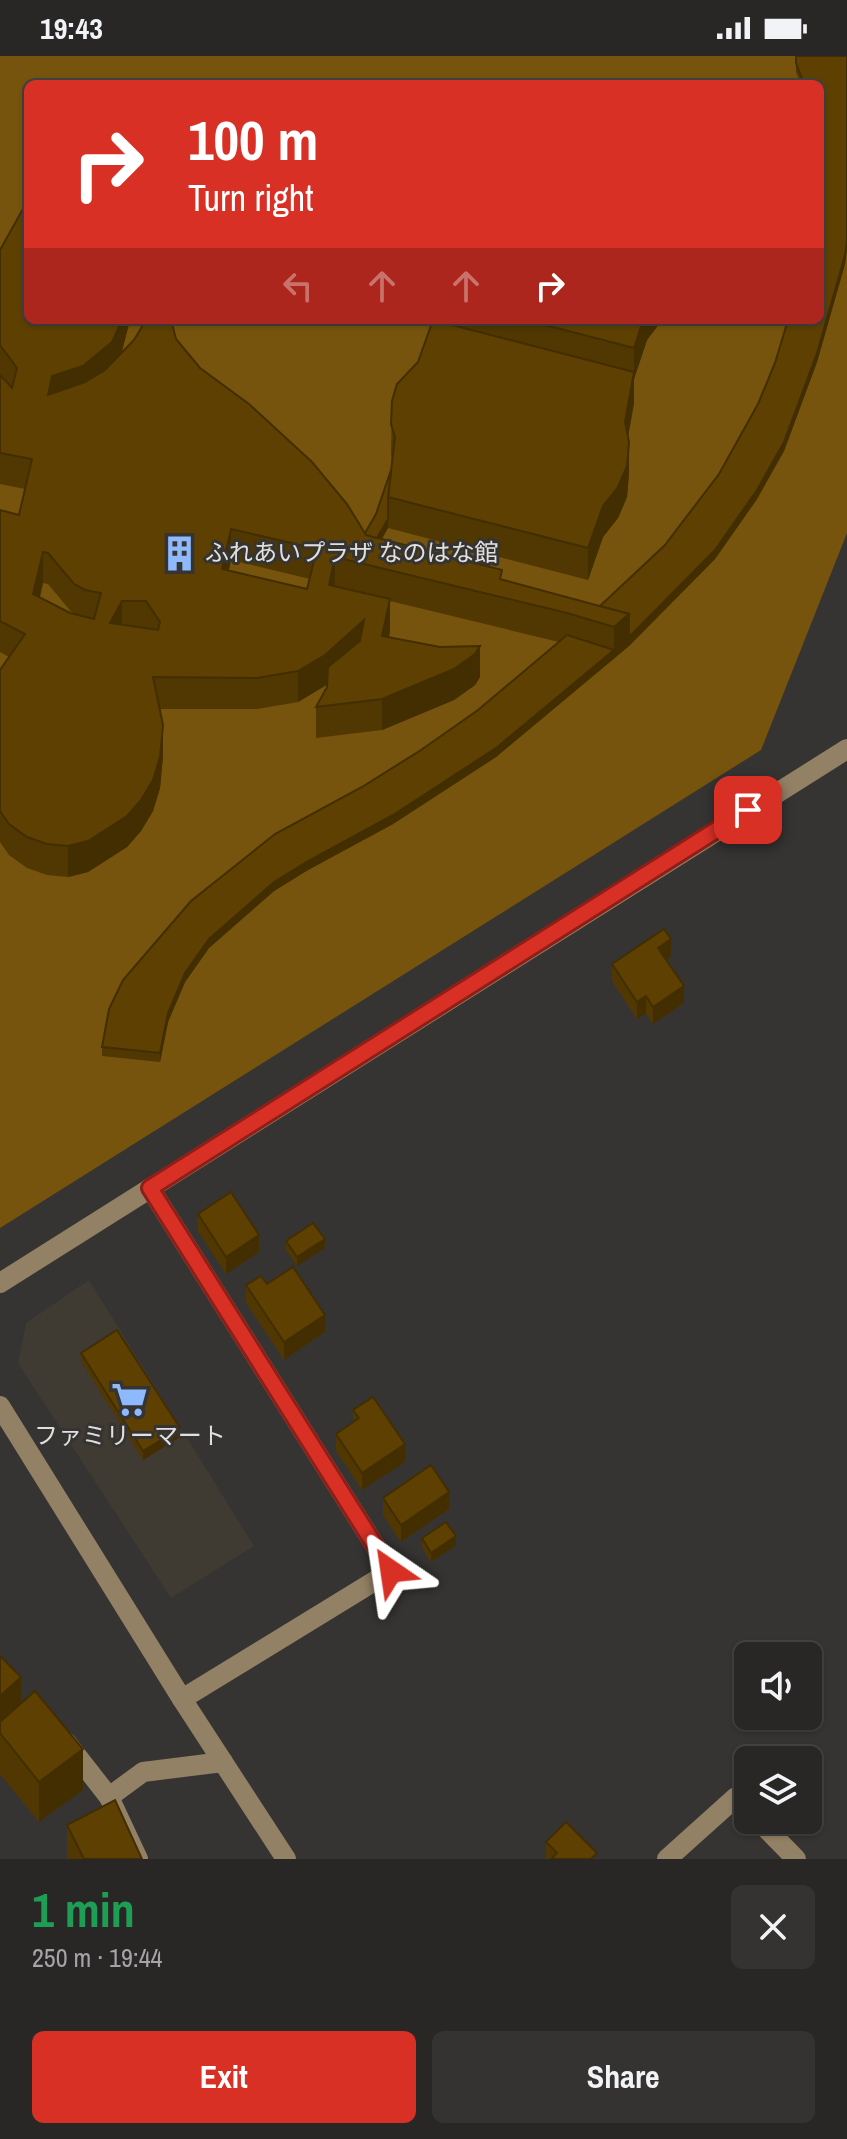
<!DOCTYPE html>
<meta charset="utf-8">
<style>
:root{--surface:#282726;--page:#343332;--text:#f1f3f6;--muted:#a5a5a7;--line:#444443;--accent:#d93025}
body{margin:0;font-family:"Archivo Narrow","Noto Sans JP",sans-serif;background:var(--page);color:var(--text);height:100vh;display:flex;flex-direction:column;font-size:30px;white-space:nowrap}
*{box-sizing:border-box;margin:0}
p{font-size:26px;color:var(--muted)}
.icon{flex:none;width:44px;height:44px;fill:none;stroke:currentColor;stroke-width:2;stroke-linecap:round;stroke-linejoin:round}
.map{position:relative;height:1803px;overflow:hidden}
.details{display:flex;flex-direction:column;background:var(--surface);flex:1}
.details>*{flex:none}
.hud{position:absolute;left:24px;top:24px;width:800px;height:244px;border-radius:12px;box-shadow:0 2px 6px #0004,0 0 0 2px var(--line);background:#d93025;color:#fff;overflow:hidden}
.tools{position:absolute;left:734px;top:1586px;display:grid;gap:16px}
.tools a{display:grid;place-items:center;width:88px;height:88px;border-radius:12px;background:var(--surface);box-shadow:0 2px 6px #0004,0 0 0 2px var(--line);font-size:40px}
.pin{position:absolute;display:grid;place-items:center;width:68px;height:68px;color:#fff;margin:-34px;border-radius:16px;box-shadow:0 4px 12px #0006}
.me{position:absolute;width:88px;margin:-44px;rotate:328deg;stroke-linejoin:round;filter:drop-shadow(0 0 6px #0008)}
.turn{display:flex;align-items:center;gap:28px;height:168px;padding:0 32px;font-size:36px}
.turn .icon{width:104px;height:104px;stroke-width:2.5}
.turn b{display:block;font-size:56px;line-height:68px}
.lanes{display:flex;align-items:center;height:76px;padding:0 32px;background:#0003;justify-content:center;gap:40px;direction:ltr}
.lanes .off{opacity:.35}
.round{display:grid;place-items:center;flex:none;width:84px;height:84px;border-radius:12px;background:var(--page)}
.overview{display:flex;align-items:center;justify-content:space-between;height:136px;padding:0 32px}
h1{font-size:48px;font-weight:700;line-height:60px;color:#1e9e55}
.primary-button{display:flex;gap:16px;margin-top:auto;padding:16px 32px}
.primary-button a{flex:1;height:92px;border-radius:12px;background:var(--accent);color:#fff;font-size:32px;font-weight:700;line-height:92px;text-align:center}
.primary-button a+a{background:var(--page);color:var(--text)}
.status{display:flex;justify-content:space-between;align-items:center;height:56px;padding:0 40px;background:var(--surface);direction:ltr}
.status svg{height:22px;fill:currentColor}
.map>svg:first-child{display:block}
.built{fill:#3f3a32}
.green{fill:#76540d;fill-rule:evenodd}
.lines{fill:none;stroke-linecap:round;stroke-linejoin:round}
.minor{stroke:#938165;stroke-width:20}
.wall{fill:#513802;fill-rule:evenodd}
.shaded-wall{fill:#422e01}
.building{fill:#5e4102;stroke:#422e01;stroke-width:2;fill-rule:evenodd}
.route-casing{stroke:#8d1f18;stroke-width:20}
.route{stroke:#d93025;stroke-width:14}
.labels{text-anchor:middle;stroke-width:6;stroke-linejoin:round;paint-order:stroke}
.poi-label{font-size:24px;fill:#e1e0df;stroke:#363432;text-anchor:start}
</style>
<div class="status"><b>19:43</b><svg viewBox="0 0 49 12"><path d="M0 12V9h3v3zM5 12V6h3v6zM10 12V3h3v9zM15 12V0h3v12zM26 1h20v11H26zM47 4h2v5h-2z"/></svg></div>
<div class="map">
<svg width="847" height="1803" viewBox="0 0 847 1803">
<rect width="100%" height="100%" fill="#363432"/>
<path class="built" d="M89 1224 254 1490 171 1542 18 1307 26 1267Z"/>
<path class="green" d="M0 0H847V477L761 694 0 1172ZM28 28H820V264H28Z"/>
<g class="lines">
<g class="minor">
<path d="M150 1132 391 1515 182 1643"/>
<path d="M0 1227 847 693"/>
<path d="M0 1350 182 1643 286 1803"/>
<path d="M66 1686 109 1741 138 1803"/>
<path d="M109 1741 143 1716 223 1706"/>
<path d="M758 1764 796 1803"/>
<path d="M667 1803 736 1741 748 1753"/>
</g>
</g>
<g class="wall">
<path d="M796 0H847V194L845 208 817 306 784 395 757 443 715 503 629 590 496 701 393 768 308 814 274 835 209 892 185 926 168 966 160 1006 102 1000V991L362 731 421 694 478 654 559 586 390 545V575L389 582 480 621 475 629 454 644 382 674 316 682V651L327 631V628L298 646 257 653H159L163 700 160 732 153 755 141 775 127 791 88 816 68 821 47 819 27 812 9 799 0 786V614L9 601 0 596V454L19 459 25 433 0 428V194L130 264 122 295 171 267 176 283 200 312 365 477 376 458 391 414 392 403 391 399 392 345 418 306 450 268V264H662L647 284 634 323V347L628 381 629 417 627 441 618 462 603 481 588 524 388 472 382 483 502 523 600 550 665 489 719 418 820 264V28H801L796 16ZM231 504 310 523 307 533 229 514ZM43 527 48 528 73 558 40 541Z"/>
<path d="M671 900 666 904 684 947 653 968 646 957 637 963 612 925V908Z"/>
<path d="M198 1158 259 1196 226 1218 198 1175Z"/>
<path d="M286 1185 325 1192 297 1210 286 1194Z"/>
<path d="M267 1228 325 1276 284 1304 246 1247V1229Z"/>
<path d="M81 1297 180 1381 143 1404 81 1305Z"/>
<path d="M353 1354 405 1406 362 1434 336 1395V1378L353 1366Z"/>
<path d="M383 1442 449 1453 401 1486 383 1459Z"/>
<path d="M422 1482 456 1489 431 1506 422 1491Z"/>
<path d="M0 1640 21 1647 83 1734 39 1766 0 1718Z"/>
<path d="M67 1769 142 1803H67Z"/>
<path d="M546 1786 597 1803H546Z"/>
</g>
<g class="shaded-wall">
<path d="M847 185 845 208 817 306 784 395 757 443 715 503 629 590 496 701 393 768 308 814 274 835 209 892 185 926 168 966 160 1006V997L168 957 185 917 209 883 274 826 614 594V571L629 558V581Z"/>
<path d="M122 264H130L121 299 112 317 48 339 52 320Z"/>
<path d="M643 264H662L647 284 634 323V292Z"/>
<path d="M634 316V347L625 397V366Z"/>
<path d="M629 386V417L627 441 618 462 603 481 588 524V492L603 450Z"/>
<path d="M388 463V472L366 510V501Z"/>
<path d="M231 473V504L222 544V513Z"/>
<path d="M43 496V527L33 569V538Z"/>
<path d="M335 501V532L329 529Z"/>
<path d="M390 543V575L382 612V580Z"/>
<path d="M122 545V576L110 567Z"/>
<path d="M364 564V596L325 630 298 646V615Z"/>
<path d="M480 590V621L475 629 454 644 382 674V643Z"/>
<path d="M163 669V700L160 732 153 755 141 775 127 791 88 816 68 821V790Z"/>
<path d="M671 883V900L658 909V892Z"/>
<path d="M684 930V947L653 968V951Z"/>
<path d="M646 940V957L637 963V946Z"/>
<path d="M259 1179V1196L226 1218V1201Z"/>
<path d="M325 1183V1192L297 1210V1201Z"/>
<path d="M325 1259V1276L284 1304V1286Z"/>
<path d="M180 1372V1381L143 1404V1395Z"/>
<path d="M405 1388V1406L362 1434V1417Z"/>
<path d="M449 1436V1453L401 1486V1469Z"/>
<path d="M456 1480V1489L431 1506V1497Z"/>
<path d="M21 1621V1661L0 1677V1640Z"/>
<path d="M83 1693V1734L39 1766V1726Z"/>
</g>
<g class="building">
<path d="M796 0H847V185L845 199 817 297 784 386 757 434 715 494 629 581V558L600 550 665 489 719 418 758 348 775 307 788 264H820V28H804L796 7Z"/>
<path d="M28 147V264H122L112 286 83 310 52 320 48 339 85 326 105 314 134 284 146 264H171L176 283 200 312 249 348 312 406 347 448 366 479 502 514 500 523 629 558 614 571 567 557 335 501 329 529 390 543 382 580 440 591 480 590 475 598 454 613 382 643 316 651 327 631 328 611 360 585 364 564 325 599 298 615 257 622 153 621 163 669 160 701 153 724 141 744 127 760 88 785 68 790 47 788 27 781 9 768 0 755V614L25 578 0 565V454L19 459 32 403 0 397V319L12 332 17 312 0 289V194L24 151ZM231 473 317 493 307 533 222 513ZM43 496 48 497 74 528 85 534 101 537 94 563 70 557 33 538ZM122 545H146L160 566 158 574 110 567Z"/>
<path d="M433 264 634 316 625 366 629 386 627 410 618 431 603 450 588 492 388 441 395 381 391 368 392 345 397 328 418 306Z"/>
<path d="M526 264H643L634 292Z"/>
<path d="M391 414 388 441V463L377 482 366 479 365 477 376 458Z"/>
<path d="M567 579 614 594 496 692 393 759 308 805 274 826 209 883 185 917 168 957 160 997 102 991 109 953 123 924 191 845 275 778 362 731 421 694 478 654Z"/>
<path d="M664 873 671 883 658 892 684 930 653 951 646 940 637 946 612 908Z"/>
<path d="M231 1136 259 1179 226 1201 198 1158Z"/>
<path d="M313 1167 325 1183 297 1201 286 1185Z"/>
<path d="M293 1211 325 1259 284 1286 246 1229 261 1220 267 1228Z"/>
<path d="M117 1274 180 1372 143 1395 81 1297Z"/>
<path d="M373 1341 405 1388 362 1417 336 1378 359 1362 353 1354Z"/>
<path d="M431 1409 449 1436 401 1469 383 1442Z"/>
<path d="M446 1466 456 1480 431 1497 422 1482Z"/>
<path d="M0 1600 21 1621 0 1640Z"/>
<path d="M35 1635 83 1693 39 1726 0 1677V1666Z"/>
<path d="M115 1744 142 1803H84L67 1769Z"/>
<path d="M566 1766 597 1797 591 1803H551L557 1797 546 1786Z"/>
</g>
<g class="lines">
<defs>
<path id="route" d="M391 1515 150 1132 748 754"/>
</defs>
<use href="#route" class="route-casing"/>
<use href="#route" class="route"/>
</g>
<defs>
<symbol id="building-bare" viewBox="-9 -9 18 18"><path d="M-4-6H4V6H1V3H-1V6H-4ZM-2.5-4.3h1.7v1.8h-1.7ZM.8-4.3h1.7v1.8H.8ZM-2.5-1h1.7V.8h-1.7ZM.8-1h1.7V.8H.8Z" fill="#8eb9fd" stroke="#363432" stroke-width="2.5" paint-order="stroke"/></symbol>
<symbol id="supermarket-bare" viewBox="-9 -9 18 18"><path d="M-6-5.5h2.5l.6 2H6L4.5 2H-2.5L-4.4-4H-6ZM-1.5 3.2a1.3 1.3 0 1 0 .1 0ZM3 3.2a1.3 1.3 0 1 0 .1 0Z" fill="#8eb9fd" stroke="#363432" stroke-width="2.5" paint-order="stroke"/></symbol>
</defs>
<g fill-rule="evenodd">
<use href="#building-bare" x="154" y="472" width="51" height="51"/>
<use href="#supermarket-bare" x="104" y="1318" width="51" height="51"/>
</g>
<g class="labels">
<g class="poi-label">
<text x="205" y="505">ふれあいプラザ なのはな館</text>
<text x="130" y="1388" text-anchor="middle">ファミリーマート</text>
</g>
</g>
</svg>
<div class="tools">
<a><svg class="icon" aria-label="sound" viewBox="0 0 24 24"><path d="M4 9h4l5-4v14l-5-4H4zM17 9q2 3 0 6"/></svg></a>
<a><svg class="icon" aria-label="layers" viewBox="0 0 24 24"><path d="M12 4l9 5-9 5-9-5zM3 14l9 5 9-5"/></svg></a>
</div>
<div class="pin" style="left:748px;top:754px;background:#d93025"><svg class="icon" aria-label="arrive" viewBox="0 0 24 24"><path d="M6 21V4h12l-3 4 3 4H6"/></svg></div>
<svg class="me" style="left:391px;top:1515px" viewBox="-20 -20 40 40"><path d="M0-17L14 15 0 8-14 15z" fill="#d93025" stroke="#fff" stroke-width="4"/></svg>
<div class="hud">
<div class="turn"><svg class="icon" aria-label="right" viewBox="0 0 24 24"><path d="M7 20v-9h11M14 6l5 5-5 5"/></svg><div><b>100 m</b>Turn right</div></div>
<div class="lanes"><svg class="icon off" aria-label="left" viewBox="0 0 24 24"><path d="M17 20v-9H6M10 6l-5 5 5 5"/></svg><svg class="icon off" aria-label="ahead" viewBox="0 0 24 24"><path d="M12 20V5M6 11l6-6 6 6"/></svg><svg class="icon off" aria-label="ahead" viewBox="0 0 24 24"><path d="M12 20V5M6 11l6-6 6 6"/></svg><svg class="icon" aria-label="right" viewBox="0 0 24 24"><path d="M7 20v-9h11M14 6l5 5-5 5"/></svg></div>
</div>
</div>
<section class="details">
<div class="overview"><div><h1>1 min</h1><p>250 m · 19:44</p></div><a class="round"><svg class="icon" aria-label="close" viewBox="0 0 24 24"><path d="M6 6l12 12M18 6L6 18"/></svg></a></div>
<div class="primary-button"><a>Exit</a><a>Share</a></div>
</section>
